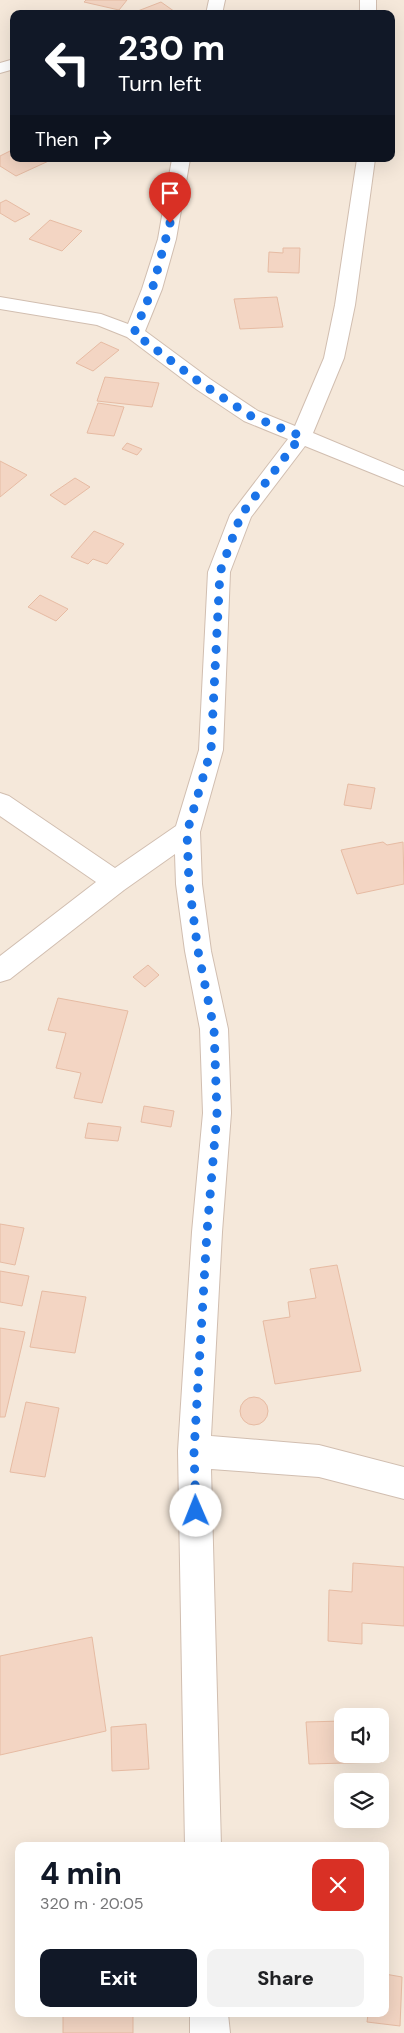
<!DOCTYPE html>
<meta charset="utf-8">
<style>
:root{--surface:#fff;--page:#f2f2f2;--text:#202124;--muted:#757577;--accent:#111827}
body{margin:0;font-family:"DM Sans",sans-serif;background:var(--page);color:var(--text);height:100vh;display:flex;flex-direction:column;font-size:19px;white-space:nowrap}
*{box-sizing:border-box;margin:0}
p{font-size:16px;color:var(--muted)}
.icon{flex:none;width:28px;height:28px;fill:none;stroke:currentColor;stroke-width:2;stroke-linecap:round;stroke-linejoin:round}
.map{position:relative;flex:1;overflow:hidden}
.details{position:absolute;left:15px;top:1842px;width:374px;height:175px;display:flex;flex-direction:column;background:var(--surface);border-radius:10px;box-shadow:0 5px 20px #0002}
.details>*{flex:none}
.guide{position:absolute;left:10px;top:10px;width:385px;height:152px;border-radius:10px;box-shadow:0 5px 20px #0002;background:#111827;color:#fff;overflow:hidden}
.buttons{position:absolute;left:334px;top:1708px;display:grid;gap:10px}
.buttons a{display:grid;place-items:center;width:55px;height:55px;border-radius:10px;background:var(--surface);box-shadow:0 5px 20px #0002;font-size:25px}
.pin{position:absolute;display:grid;place-items:center;width:42px;height:42px;color:#fff;margin:-51px -21px;border-radius:50% 50% 50% 0;rotate:-45deg;box-shadow:0 0 5px #0007}
.pin .icon{rotate:45deg}
.me{position:absolute;width:55px;margin:-28px;rotate:359deg;stroke-linejoin:round;filter:drop-shadow(0 0 4px #0008)}
.turn{display:flex;align-items:center;gap:18px;height:105px;padding:0 25px;font-size:22px}
.turn .icon{width:65px;height:65px;stroke-width:2.5}
.turn b{display:block;font-size:35px;line-height:42px}
.then{display:flex;align-items:center;height:48px;padding:0 25px;background:#0003;gap:10px;font-size:19px}
.round{display:grid;place-items:center;flex:none;width:52px;height:52px;border-radius:10px;background:var(--page)}
.headline{display:flex;align-items:center;justify-content:space-between;height:85px;padding:0 25px}
h1{font-size:30px;font-weight:800;line-height:38px;color:var(--accent)}
.cta{display:flex;gap:10px;margin-top:auto;padding:10px 25px}
.cta a{flex:1;height:58px;border-radius:10px;background:var(--accent);color:#fff;font-size:20px;font-weight:800;line-height:58px;text-align:center}
.cta a+a{background:var(--page);color:var(--text)}
.map>svg:first-child{display:block}
.residential{fill:#f5e8da;fill-rule:evenodd}
.building{fill:#f3d5c3;stroke:#e6bba3}
.lines{fill:none;stroke-linecap:round;stroke-linejoin:round}
.street-casing{stroke:#d1beb0;stroke-width:2}
.street{fill:#fff;fill-rule:evenodd}
.route{stroke:#1a73e8;stroke-width:9;stroke-dasharray:0 16.2}
</style>
<div class="map">
<svg width="404" height="2033" viewBox="0 0 404 2033">
<rect width="100%" height="100%" fill="#fdf6ec"/>
<path class="residential" d="M0 0H404V2033H0ZM14 14H391V159H14ZM342 1716H380V1754H342ZM342 1781H380V1819H342ZM19 1846H385V2014H19Z"/>
<g class="building">
<path d="M86 0H127L119 10 84 2Z"/>
<path d="M161 2 178 14H130Z"/>
<path d="M14 149V159H53L16 176 0 166V156Z"/>
<path d="M6 200 30 214 15 222 0 213V203Z"/>
<path d="M50 220 82 231 62 251 29 239Z"/>
<path d="M283 248H300L299 273 268 272 269 252 283 253Z"/>
<path d="M277 297 283 327 240 329 234 299Z"/>
<path d="M101 342 119 350 93 371 76 363Z"/>
<path d="M105 377 159 383 152 407 97 401Z"/>
<path d="M98 403 124 407 114 436 87 433Z"/>
<path d="M127 443 142 449 137 455 122 449Z"/>
<path d="M0 461 27 475 0 497Z"/>
<path d="M75 478 90 487 65 505 50 495Z"/>
<path d="M94 531 124 544 107 564 93 559 88 564 71 557Z"/>
<path d="M40 595 68 609 56 621 28 607Z"/>
<path d="M348 784 375 788 371 809 344 805Z"/>
<path d="M383 842 387 845 403 842 404 884 357 894 341 850Z"/>
<path d="M148 965 159 975 145 987 133 977Z"/>
<path d="M58 998 128 1011 102 1103 74 1098 81 1073 56 1068 66 1033 48 1030Z"/>
<path d="M144 1106 174 1111 171 1127 141 1122Z"/>
<path d="M88 1123 121 1127 118 1141 85 1138Z"/>
<path d="M0 1224 24 1228 15 1265 0 1262Z"/>
<path d="M337 1265 361 1371 275 1384 263 1321 290 1317 288 1302 316 1298 310 1269Z"/>
<path d="M0 1271 29 1276 22 1306 0 1302Z"/>
<path d="M42 1291 86 1297 75 1353 30 1347Z"/>
<path d="M0 1328 25 1332 5 1417H0Z"/>
<circle cx="254" cy="1411" r="14"/>
<path d="M26 1402 59 1408 45 1477 10 1472Z"/>
<path d="M353 1563 404 1567V1626L362 1623V1644L328 1641 329 1590 352 1592Z"/>
<path d="M92 1637 106 1731 0 1755V1656Z"/>
<path d="M342 1721V1754H380V1741L382 1762 309 1764 306 1722Z"/>
<path d="M146 1724 149 1769 112 1771 111 1727Z"/>
<path d="M385 1974 402 1977 400 2026 367 2022 368 2014H385Z"/>
<rect x="63" y="2014" width="70" height="19"/>
</g>
<g class="lines">
<defs>
<g id="street">
<path d="M209 0H225L222 14H206Z"/>
<rect x="360" y="0" width="16" height="14"/>
<path d="M14 59V69L0 73V63Z"/>
<path d="M172 159H190L176 239 162 289 145 331 210 379 258 411 295 426 324 358 335 305 357 159H375L355 305 344 358 313 433 404 471V486L305 446 251 517 230 572 223 750 200 832 202 884 211 951 228 1029 231 1113 222 1232 211 1436 319 1445 404 1467V1499L319 1477 211 1469 221 1846H185L178 1451 192 1232 203 1113 200 1029 185 951 176 884 175 854 124 890 10 979 0 982V956L96 882 0 816V793L9 796 115 868 176 826 199 750 208 572 230 515 288 439 244 421 196 389 127 337 97 325 0 309V297L101 314 128 324 142 289 158 239Z"/>
<path d="M190 2014H228L230 2033H190Z"/>
</g>
</defs>
<use href="#street" class="street-casing"/>
<use href="#street" class="street"/>
</g>
<g class="lines">
<path class="route" d="M170 223 152 290 134 333 202 384 251 416 301 436 241 515 220 572 211 750 187 832 189 884 198 951 214 1029 217 1113 207 1232 194 1452 196 1511"/>
</g>
</svg>
<div class="buttons">
<a><svg class="icon" aria-label="sound" viewBox="0 0 24 24"><path d="M4 9h4l5-4v14l-5-4H4zM17 9q2 3 0 6"/></svg></a>
<a><svg class="icon" aria-label="layers" viewBox="0 0 24 24"><path d="M12 4l9 5-9 5-9-5zM3 14l9 5 9-5"/></svg></a>
</div>
<div class="pin" style="left:170px;top:223px;background:#d93025"><svg class="icon" aria-label="arrive" viewBox="0 0 24 24"><path d="M6 21V4h12l-3 4 3 4H6"/></svg></div>
<svg class="me" style="left:196px;top:1511px" viewBox="-20 -20 40 40"><circle r="19" fill="#fff"/><path d="M0-13L10 11 0 6-10 11z" fill="#1a73e8"/></svg>
<div class="guide">
<div class="turn"><svg class="icon" aria-label="left" viewBox="0 0 24 24"><path d="M17 20v-9H6M10 6l-5 5 5 5"/></svg><div><b>230 m</b>Turn left</div></div>
<div class="then">Then<svg class="icon" aria-label="right" viewBox="0 0 24 24"><path d="M7 20v-9h11M14 6l5 5-5 5"/></svg></div>
</div>
<section class="details">
<div class="headline"><div><h1>4 min</h1><p>320 m · 20:05</p></div><a class="round" style="background:#d93025;color:#fff"><svg class="icon" aria-label="close" viewBox="0 0 24 24"><path d="M6 6l12 12M18 6L6 18"/></svg></a></div>
<div class="cta"><a>Exit</a><a>Share</a></div>
</section>
</div>
